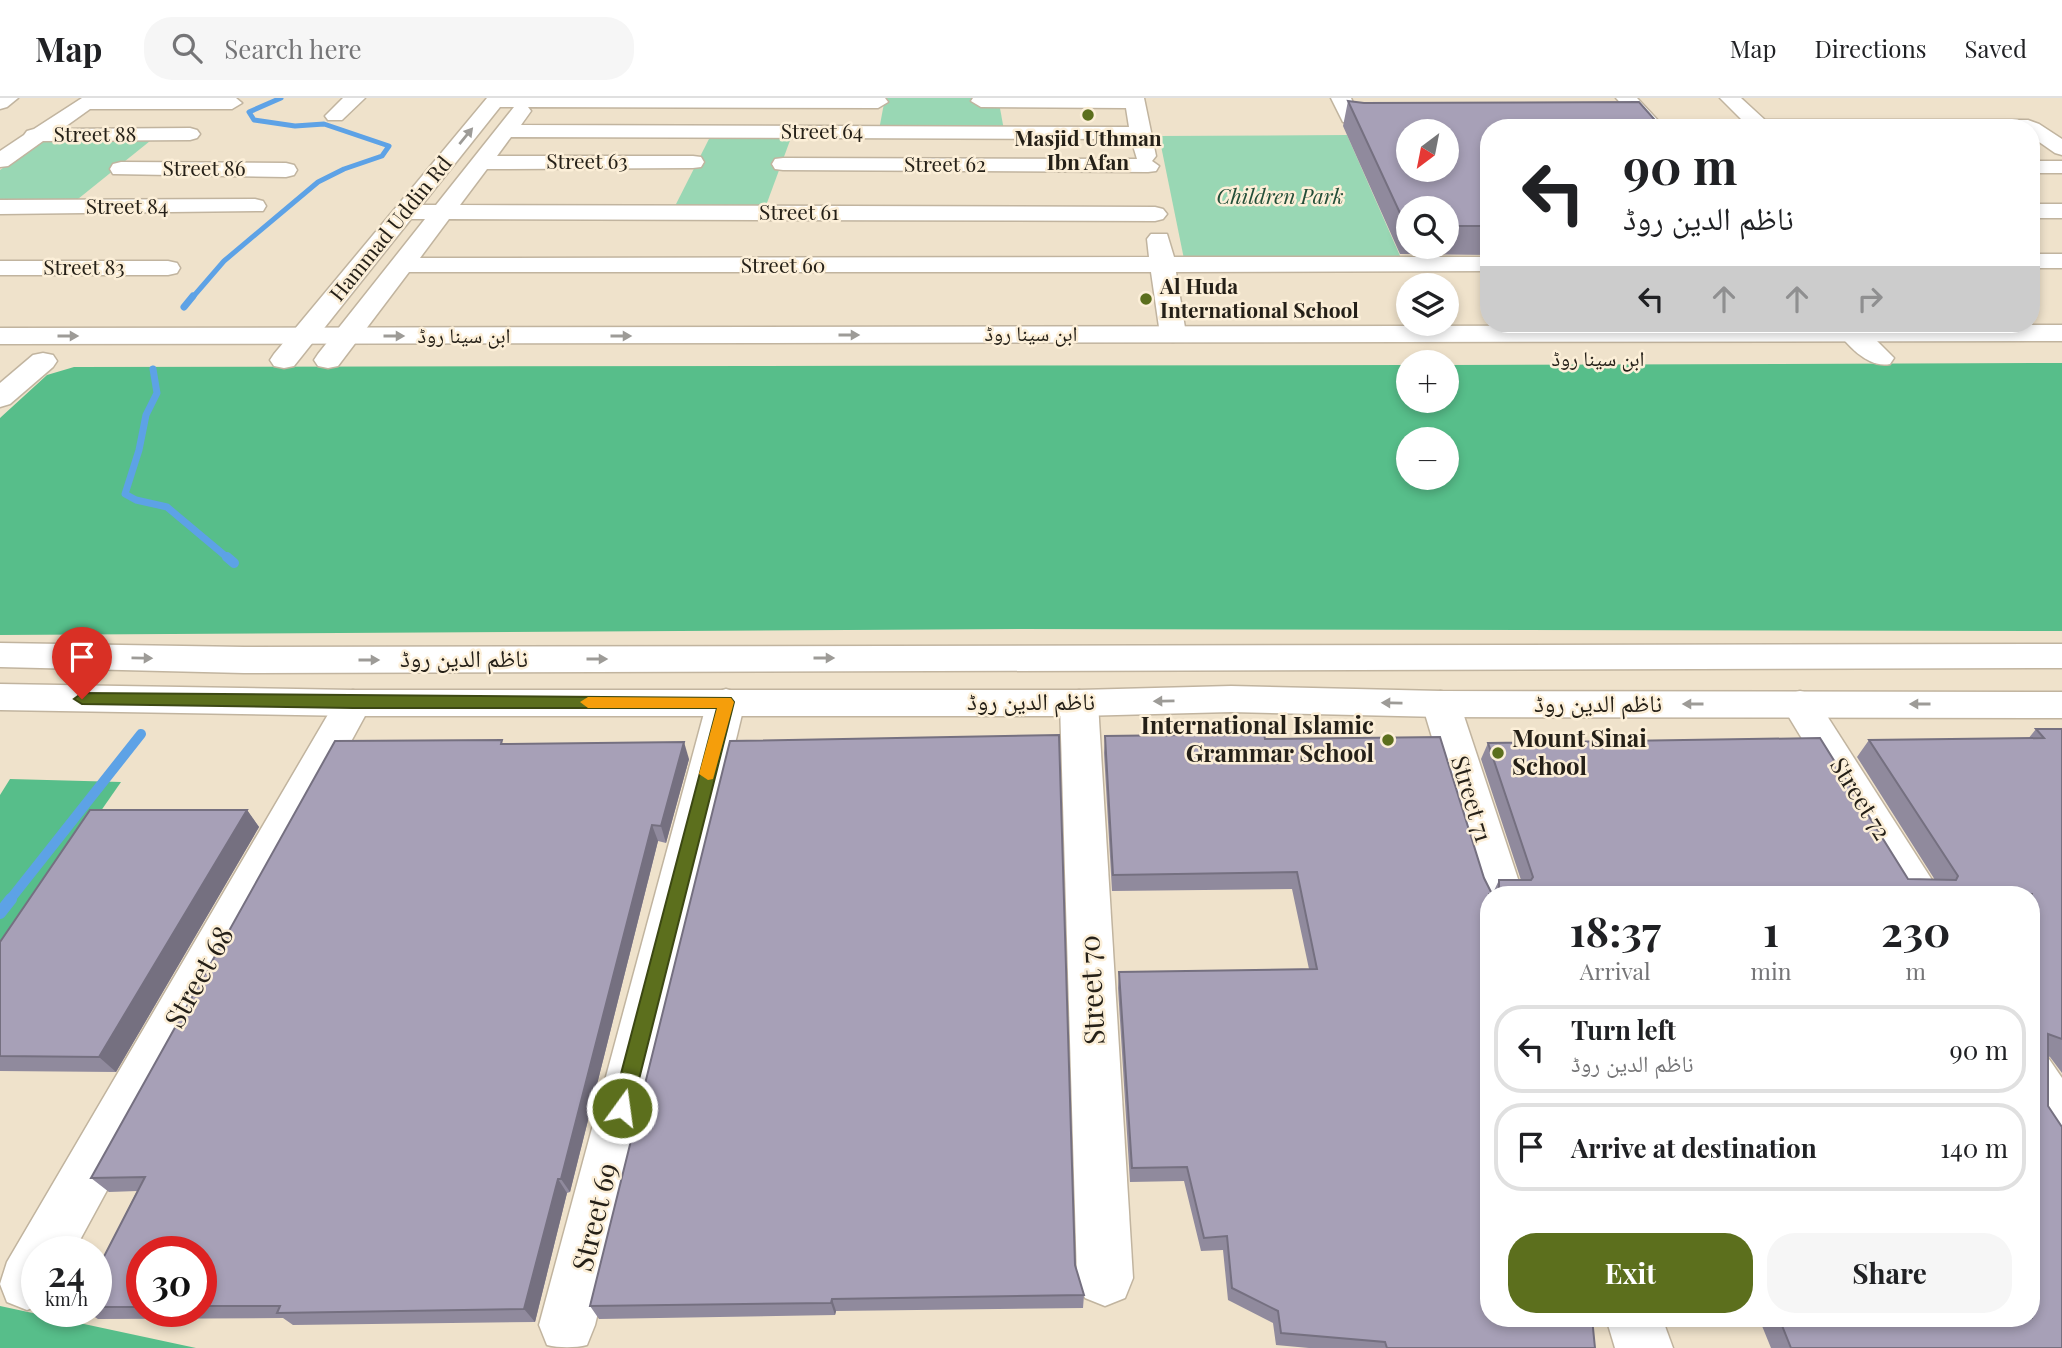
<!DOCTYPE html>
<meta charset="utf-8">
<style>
:root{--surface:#fff;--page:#f6f6f6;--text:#202124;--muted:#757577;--line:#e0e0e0;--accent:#5c6f1d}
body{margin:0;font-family:"Playfair Display","Noto Naskh Arabic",serif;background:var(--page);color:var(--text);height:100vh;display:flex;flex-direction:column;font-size:26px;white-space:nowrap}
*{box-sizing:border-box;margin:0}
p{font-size:23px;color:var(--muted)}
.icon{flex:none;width:38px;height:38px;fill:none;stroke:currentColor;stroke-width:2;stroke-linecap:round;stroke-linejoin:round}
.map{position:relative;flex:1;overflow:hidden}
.side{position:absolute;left:1480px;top:788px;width:560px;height:441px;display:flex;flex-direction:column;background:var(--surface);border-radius:28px;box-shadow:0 4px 10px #0003}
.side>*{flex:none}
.guide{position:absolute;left:1480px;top:21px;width:560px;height:214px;border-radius:28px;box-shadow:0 4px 10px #0003;background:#fff;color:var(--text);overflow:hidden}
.needle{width:46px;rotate:212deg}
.controls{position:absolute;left:1396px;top:21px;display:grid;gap:14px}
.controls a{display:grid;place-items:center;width:63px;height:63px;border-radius:50%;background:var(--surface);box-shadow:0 4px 10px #0003;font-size:35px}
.speed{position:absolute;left:21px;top:1138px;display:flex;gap:14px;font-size:35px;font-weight:700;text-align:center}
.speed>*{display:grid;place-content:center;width:91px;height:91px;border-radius:50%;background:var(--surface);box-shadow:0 4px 10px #0003;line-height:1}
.speed small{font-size:18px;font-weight:400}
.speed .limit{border:10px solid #d22;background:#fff;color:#111}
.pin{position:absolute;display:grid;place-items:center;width:60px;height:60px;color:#fff;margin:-72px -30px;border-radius:50% 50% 50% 0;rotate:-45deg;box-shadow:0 0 7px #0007}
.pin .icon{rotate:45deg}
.me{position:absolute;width:77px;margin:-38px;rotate:14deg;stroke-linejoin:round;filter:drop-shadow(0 0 5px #0008)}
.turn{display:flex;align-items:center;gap:24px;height:147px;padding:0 28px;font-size:32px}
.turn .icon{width:91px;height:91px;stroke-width:2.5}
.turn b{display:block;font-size:49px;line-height:60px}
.lanes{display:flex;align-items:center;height:66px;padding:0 28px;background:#0003;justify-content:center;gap:35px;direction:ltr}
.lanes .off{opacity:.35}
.eta{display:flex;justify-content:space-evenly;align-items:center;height:119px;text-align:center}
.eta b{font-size:42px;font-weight:700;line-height:49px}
.action{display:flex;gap:14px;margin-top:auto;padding:14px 28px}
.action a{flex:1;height:80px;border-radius:28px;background:var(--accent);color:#fff;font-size:28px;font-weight:700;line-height:80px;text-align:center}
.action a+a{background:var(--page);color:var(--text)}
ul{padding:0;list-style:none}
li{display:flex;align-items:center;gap:21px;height:88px;margin:0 14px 10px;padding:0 14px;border:4px solid var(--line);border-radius:28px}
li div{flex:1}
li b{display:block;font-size:26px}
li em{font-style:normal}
header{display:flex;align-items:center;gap:42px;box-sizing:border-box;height:98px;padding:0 35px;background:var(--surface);border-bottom:2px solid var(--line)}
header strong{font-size:33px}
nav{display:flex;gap:38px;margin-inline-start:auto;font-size:24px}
.search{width:490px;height:63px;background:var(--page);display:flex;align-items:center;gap:18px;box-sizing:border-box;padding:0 24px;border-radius:28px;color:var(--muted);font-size:26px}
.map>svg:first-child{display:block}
.green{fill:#99d7b4}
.forest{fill:#57be8a;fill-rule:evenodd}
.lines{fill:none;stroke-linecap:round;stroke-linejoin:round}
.stream-far3{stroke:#5da2e6;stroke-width:5}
.stream-far2{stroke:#5da2e6;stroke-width:7}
.stream-far1{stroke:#5da2e6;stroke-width:10}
.stream{stroke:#5da2e6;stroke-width:12}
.minor-casing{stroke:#c1b49f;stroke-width:3}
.major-casing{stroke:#c1b49f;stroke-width:3}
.minor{fill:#fff;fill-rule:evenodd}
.major{fill:#fff;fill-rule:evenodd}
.wall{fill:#908a9d;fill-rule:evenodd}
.shaded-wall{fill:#757080}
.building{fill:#a7a0b7;stroke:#757080;stroke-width:2;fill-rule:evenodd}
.oneway{fill:#9d9b97}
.route{fill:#5c6f1d;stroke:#3c4813;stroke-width:2}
.slow{fill:#f59e0b}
.poi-dot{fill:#5c6f1d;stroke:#fcefd8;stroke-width:2.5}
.labels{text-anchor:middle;stroke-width:5;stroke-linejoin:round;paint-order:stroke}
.far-street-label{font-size:21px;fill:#252018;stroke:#fcefd8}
.far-poi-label{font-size:21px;font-weight:bold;fill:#252018;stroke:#fcefd8}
.far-park-label{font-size:21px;font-style:italic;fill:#234e38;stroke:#fcefd8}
.street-label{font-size:24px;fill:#252018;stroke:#fcefd8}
.poi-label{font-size:24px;font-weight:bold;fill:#252018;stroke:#fcefd8;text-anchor:end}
.near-street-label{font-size:28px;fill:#252018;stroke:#fcefd8}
</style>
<header>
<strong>Map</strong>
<div class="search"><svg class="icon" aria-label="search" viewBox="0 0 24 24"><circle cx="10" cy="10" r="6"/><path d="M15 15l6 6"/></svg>Search here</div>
<nav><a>Map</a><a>Directions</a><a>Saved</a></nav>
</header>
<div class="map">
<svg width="2062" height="1250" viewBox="0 0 2062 1250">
<rect width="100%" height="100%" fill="#efe2cb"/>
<g class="green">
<path d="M885 0H978L999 5 1004 32H879Z"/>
<path d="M711 37H792L764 113 673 112Z"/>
<path d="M1347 37 1401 160 1184 161 1159 38Z"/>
<path d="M150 43 73 105H0V72L40 44Z"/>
</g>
<g class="forest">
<path d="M2062 265V533L1021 531 0 537V320L47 277 74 269 1409 267V303H1447V267ZM1409 341H1447V380H1409Z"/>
<path d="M10 681 121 684 0 858V697Z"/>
<path d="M0 1208 196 1250H0Z"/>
</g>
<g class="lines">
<path class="stream-far3" d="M192 200 224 163 318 84 344 71 382 58 389 48 324 26 295 28 254 22 249 14 281 0"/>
<g class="stream-far2">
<path d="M184 209 193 198"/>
<path d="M153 271 157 295 146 317 139 352 125 396 136 402 167 409 229 461"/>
</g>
<g class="stream-far1">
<path d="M227 459 234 465"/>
<path d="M9 803 141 636"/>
</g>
<path class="stream" d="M0 815 11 801"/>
<defs>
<g id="minor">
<path d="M0 0H18L7 9 0 11Z"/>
<path d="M236 0 242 5 232 11H90L62 31 190 30 197 32 200 36 197 40 190 42 43 43 8 68 0 69V53L24 37 27 33 34 31 82 0Z"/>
<path d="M343 0H365L342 22H328L325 18Z"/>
<path d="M487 0H885L888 4 878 10 528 9 531 13 521 27 1129 29 1126 10 981 9 971 3 973 0H1144L1156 58 1152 63 1159 68 1156 73 1148 74 783 72 775 71 772 66 775 61 783 60 1137 61 1131 41 511 39 497 58H693L701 59 704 64 701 69 693 70 487 71 460 107 1155 109 1163 111 1167 116 1163 121 1155 123 449 121 420 160 1149 159 1147 141 1151 136H1167L1174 159H1489V173L1176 174 1186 236 1182 242 1173 244 1164 242 1160 236 1151 174H409L338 268 328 270 318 268 314 262 318 256 425 121H411L294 268 284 270 274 268 270 262 274 256ZM500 9H514L436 107H422Z"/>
<path d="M1331 0H1351L1357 14 1399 18 1402 22 1399 26 1392 28 1343 24Z"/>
<path d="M1616 0H1637L1665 30H1643Z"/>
<path d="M1720 0H1741L1765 22H2028L2039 26 2062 41V57L2055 55 2032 39V30H1750Z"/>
<rect x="2032" y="63" width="30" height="12"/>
<path d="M121 64 286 65 294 67 297 72 294 77 286 79 113 76 110 71 113 66Z"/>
<path d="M255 101 263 103 266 108 263 113 0 116V102Z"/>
<rect x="2032" y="106" width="30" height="14"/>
<rect x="2032" y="156" width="30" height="14"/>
<path d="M0 163H168L177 165 180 170 177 175 168 177H0Z"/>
<path d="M1832 226H1860L1894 260 1890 266C1867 271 1844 244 1832 226Z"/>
<path d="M43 255 53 257 57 263 53 269 10 306 0 309V285L33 257Z"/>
<path d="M726 591 739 595 745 604 595 1227 587 1247C575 1250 559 1250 547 1247L539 1227 707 604 713 595Z"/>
<path d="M353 592 366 596 372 605 74 1153H37V1208L27 1212 7 1204 0 1186 7 1164 340 596Z"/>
<path d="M1079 592 1092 596 1098 605 1133 1180 1125 1200 1105 1208 1085 1200 1077 1180 1060 605 1066 596Z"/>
<path d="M1441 593 1454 596 1460 606 1523 796H1489V810L1486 809 1479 796 1422 606 1428 596Z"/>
<path d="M1800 593 1813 596 1941 796H1896L1781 606 1787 596Z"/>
<path d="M2032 954 2049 961 2062 980V1049L2044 1042 2032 1021Z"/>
<path d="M1606 1220H1662L1673 1250H1615Z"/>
</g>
<g id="major">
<path d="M2062 227V243L0 246V230Z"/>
<path d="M0 545 244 549 2062 546V570L244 575 0 569Z"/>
<path d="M0 586 353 592H1079L1231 588 1441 593 2062 594V620L1441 619 1231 614 1079 618H353L0 612Z"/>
</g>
</defs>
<use href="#minor" class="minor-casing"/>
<use href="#major" class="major-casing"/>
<use href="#minor" class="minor"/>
<use href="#major" class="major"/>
</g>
<g class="wall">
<path d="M1348 3 1489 30V157L1400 156 1343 28ZM1409 110H1447V149H1409Z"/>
<path d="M2036 631H2062V975L2050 959 2048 958V1008L2062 1250H1771L1760 1223 1667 1225 1662 1220H2032L1489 796 1595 1250H1309L1276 1247 1273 1225 1228 1202 1223 1152 1201 1153 1184 1083 1130 1084 1118 890 1119 874 1309 871 1292 791 1112 793 1104 655 1105 638 1265 641 1484 780 1491 794 1493 795 1499 782H1521L1481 661 1488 645 1908 781 1935 782 1857 659 1869 642 2028 641Z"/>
<path d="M505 646 689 661 666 745 658 743 570 1094 567 1095 535 1224 293 1227 283 1220 98 1221 85 1213H96V1174L137 1093 109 1094 91 1080ZM142 1153H201V1213H142Z"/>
<path d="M247 712 259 729 116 974 0 973V844Z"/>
<path d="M1075 1167 1084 1197 1083 1210 836 1213 835 1217 599 1221 590 1208Z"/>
</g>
<g class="shaded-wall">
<path d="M684 644 689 661 666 745 661 728Z"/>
<path d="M247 712 259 729 116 974 99 959Z"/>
<path d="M652 727 658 743 570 1094 561 1081Z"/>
<path d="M558 1081 567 1095 535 1224 524 1211Z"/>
<path d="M832 1201 836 1213 835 1217 831 1205Z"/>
</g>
<g class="building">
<path d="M1348 3 1364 5 1639 4 1662 30H1489V128H1447V110H1409V128H1406ZM1409 33H1447V72H1409Z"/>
<path d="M2036 631H2062V941L2048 936V1008L2062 1029V1250H1791L1779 1220H2032V796H1489V1220H1592L1595 1250H1387L1385 1244 1281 1235 1278 1213 1232 1190 1227 1138 1204 1140 1187 1069 1132 1070 1119 874 1317 871 1297 774 1113 777 1105 638 1264 636 1265 641 1440 639 1484 780 1491 794 1496 796 1499 794V782H1531L1533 779 1488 645 1820 640 1908 781 1956 782 1958 778 1869 642 2044 640Z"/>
<path d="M1059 637 1075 1167 1084 1197 832 1201 831 1205 590 1208 730 643Z"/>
<path d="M502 642 501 646 684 644 661 728 652 727 561 1081H558L524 1211 277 1215 280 1208H201V1153H142V1209H96V1174L145 1079 91 1080 335 643Z"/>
<path d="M90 712H247L99 959 0 958V844Z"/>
</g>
<defs><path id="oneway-solid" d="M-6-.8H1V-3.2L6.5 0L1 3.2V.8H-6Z" transform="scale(1.75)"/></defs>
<g class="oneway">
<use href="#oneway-solid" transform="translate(466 38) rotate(-51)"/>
<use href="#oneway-solid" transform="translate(849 237)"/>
<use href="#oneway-solid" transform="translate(68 238)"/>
<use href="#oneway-solid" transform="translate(394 238)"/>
<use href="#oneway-solid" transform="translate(621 238)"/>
<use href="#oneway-solid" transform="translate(142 560) rotate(1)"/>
<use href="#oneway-solid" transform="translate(824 560)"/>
<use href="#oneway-solid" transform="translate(597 561)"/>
<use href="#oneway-solid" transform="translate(369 562)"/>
<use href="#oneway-solid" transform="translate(1164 603) rotate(179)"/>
<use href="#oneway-solid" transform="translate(1392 605) rotate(-179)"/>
<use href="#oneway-solid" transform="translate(1693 606) rotate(-180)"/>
<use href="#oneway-solid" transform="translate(1920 606) rotate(-180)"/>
</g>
<path class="route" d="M82 595 731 600 734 604 630 1017 622 1020 615 1017 612 1010 717 610H353L82 606 74 601Z"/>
<path class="slow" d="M588 599 731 600 734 604 713 681 708 682 699 676 717 610H588L580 604Z"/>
<g class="poi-dot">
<circle cx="1088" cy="17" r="7"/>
<circle cx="1146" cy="201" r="7"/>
<circle cx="1388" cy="642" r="7"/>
<circle cx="1498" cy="655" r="7"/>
</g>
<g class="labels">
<g class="far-street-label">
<text x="822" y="41">Street 64</text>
<text x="95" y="44">Street 88</text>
<text x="587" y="71">Street 63</text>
<text x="945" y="74">Street 62</text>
<text x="204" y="78">Street 86</text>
<text x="127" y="116">Street 84</text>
<text x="799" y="122">Street 61</text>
<text transform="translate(391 131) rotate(-51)" y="7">Hammad Uddin Rd</text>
<text x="783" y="175">Street 60</text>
<text x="84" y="177">Street 83</text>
<text x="1031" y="243">ابن سینا روڈ</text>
<text x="464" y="245">ابن سینا روڈ</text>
<text x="1598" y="268">ابن سینا روڈ</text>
</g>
<g class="far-poi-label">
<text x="1088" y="48">Masjid Uthman<tspan x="1088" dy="24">Ibn Afan</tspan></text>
<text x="1160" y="196" text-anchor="start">Al Huda<tspan x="1160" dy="24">International School</tspan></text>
</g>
<g class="far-park-label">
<text x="1280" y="106">Children Park</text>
</g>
<g class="street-label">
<text x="464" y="569">ناظم الدین روڈ</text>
<text x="1031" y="612">ناظم الدین روڈ</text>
<text x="1598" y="614">ناظم الدین روڈ</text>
<text transform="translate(1471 701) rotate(73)" y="8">Street 71</text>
<text transform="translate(1860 701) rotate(58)" y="8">Street 72</text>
</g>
<g class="poi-label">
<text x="1374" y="636">International Islamic<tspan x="1374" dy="28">Grammar School</tspan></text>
<text x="1512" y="649" text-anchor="start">Mount Sinai<tspan x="1512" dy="28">School</tspan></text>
</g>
<g class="near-street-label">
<text transform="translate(199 879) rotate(-61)" y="10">Street 68</text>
<text transform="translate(1092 892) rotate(-93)" y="10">Street 70</text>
<text transform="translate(595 1119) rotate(-76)" y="10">Street 69</text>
</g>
</g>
</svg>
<div class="controls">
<a><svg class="needle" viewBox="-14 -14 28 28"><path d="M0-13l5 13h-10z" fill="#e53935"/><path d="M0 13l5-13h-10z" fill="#757577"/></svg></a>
<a><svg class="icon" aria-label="search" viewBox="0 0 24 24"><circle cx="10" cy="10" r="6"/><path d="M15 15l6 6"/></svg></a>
<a><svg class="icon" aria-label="layers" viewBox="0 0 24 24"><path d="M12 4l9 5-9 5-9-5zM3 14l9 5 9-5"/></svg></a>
<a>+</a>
<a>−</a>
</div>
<div class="speed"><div>24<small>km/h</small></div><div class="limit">30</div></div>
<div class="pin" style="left:82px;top:601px;background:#d93025"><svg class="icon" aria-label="arrive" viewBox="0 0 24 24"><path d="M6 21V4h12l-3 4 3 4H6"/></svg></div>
<svg class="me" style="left:622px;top:1010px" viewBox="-20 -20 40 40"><circle r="17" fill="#5c6f1d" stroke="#fff" stroke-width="3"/><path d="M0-11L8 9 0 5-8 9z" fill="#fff"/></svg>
<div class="guide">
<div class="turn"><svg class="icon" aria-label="left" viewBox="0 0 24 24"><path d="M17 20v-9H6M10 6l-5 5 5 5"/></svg><div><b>90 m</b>ناظم الدین روڈ</div></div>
<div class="lanes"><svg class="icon" aria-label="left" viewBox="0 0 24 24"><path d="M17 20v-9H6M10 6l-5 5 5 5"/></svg><svg class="icon off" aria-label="ahead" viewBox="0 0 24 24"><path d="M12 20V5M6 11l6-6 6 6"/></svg><svg class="icon off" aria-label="ahead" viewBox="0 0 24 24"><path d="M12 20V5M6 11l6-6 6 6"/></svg><svg class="icon off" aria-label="right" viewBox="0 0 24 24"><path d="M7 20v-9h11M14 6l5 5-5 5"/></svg></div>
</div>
<section class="side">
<div class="eta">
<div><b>18:37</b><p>Arrival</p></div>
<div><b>1</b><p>min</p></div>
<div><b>230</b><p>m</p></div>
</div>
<ul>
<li><svg class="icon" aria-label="left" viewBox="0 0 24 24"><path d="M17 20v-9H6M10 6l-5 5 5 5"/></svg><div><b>Turn left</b><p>ناظم الدین روڈ</p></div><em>90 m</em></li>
<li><svg class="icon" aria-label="arrive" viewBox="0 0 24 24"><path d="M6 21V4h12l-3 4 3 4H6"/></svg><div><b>Arrive at destination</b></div><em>140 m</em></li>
</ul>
<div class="action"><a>Exit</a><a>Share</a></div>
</section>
</div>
